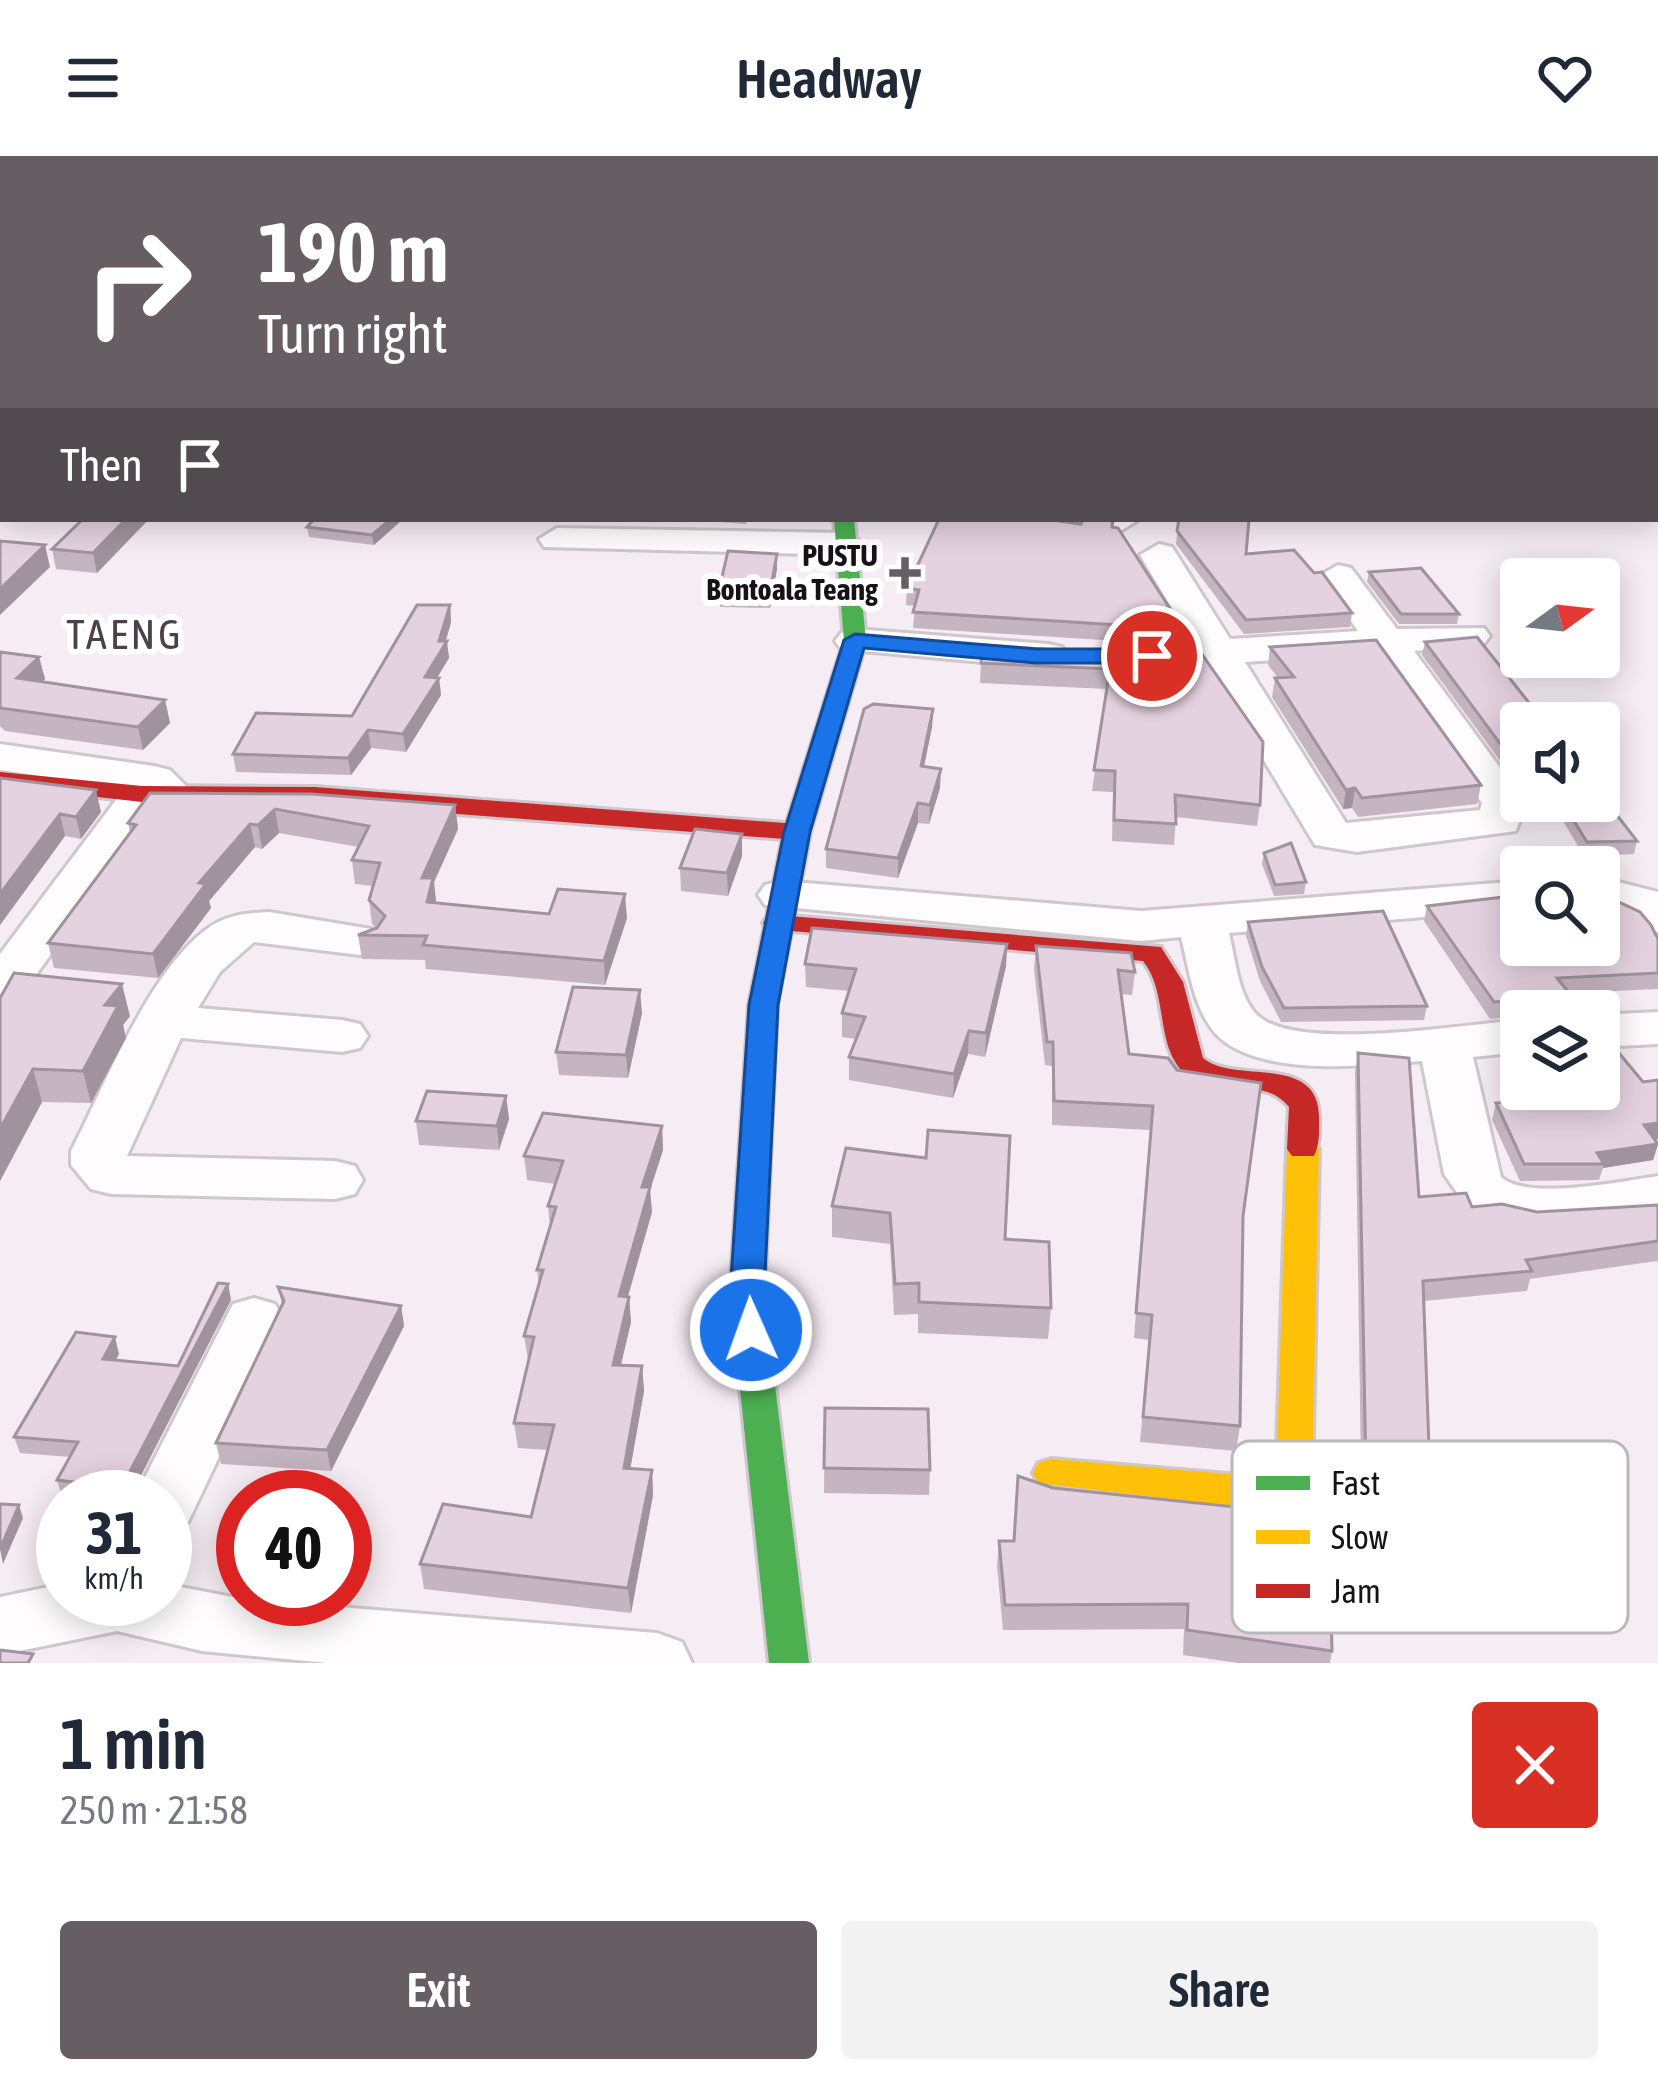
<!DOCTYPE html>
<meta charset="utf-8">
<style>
:root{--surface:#fff;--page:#f2f2f3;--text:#1f2937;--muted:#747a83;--accent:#665e63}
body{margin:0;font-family:"Asap Condensed",sans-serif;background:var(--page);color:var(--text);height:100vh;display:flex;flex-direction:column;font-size:45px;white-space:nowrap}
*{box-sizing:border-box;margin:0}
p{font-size:39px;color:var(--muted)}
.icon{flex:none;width:66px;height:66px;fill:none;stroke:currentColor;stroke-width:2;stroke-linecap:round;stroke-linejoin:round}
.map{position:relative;height:1507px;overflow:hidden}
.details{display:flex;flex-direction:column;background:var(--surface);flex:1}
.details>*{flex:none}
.top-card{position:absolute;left:0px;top:0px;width:1659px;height:366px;box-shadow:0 6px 30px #0003;background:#665e63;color:#fff;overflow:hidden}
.needle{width:78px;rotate:75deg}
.fabs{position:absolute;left:1500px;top:402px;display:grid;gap:24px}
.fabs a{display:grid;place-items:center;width:120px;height:120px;border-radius:12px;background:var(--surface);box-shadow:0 6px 30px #0003;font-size:60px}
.speed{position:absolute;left:36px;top:1314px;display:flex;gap:24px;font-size:60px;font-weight:700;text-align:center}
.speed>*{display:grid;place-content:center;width:156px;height:156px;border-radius:50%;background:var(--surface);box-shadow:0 6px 30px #0003;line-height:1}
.speed small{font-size:30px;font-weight:400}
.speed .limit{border:18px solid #d22;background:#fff;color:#111}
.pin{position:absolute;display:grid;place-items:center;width:102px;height:102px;color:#fff;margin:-51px;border:6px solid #fff;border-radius:50%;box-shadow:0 3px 12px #0007}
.me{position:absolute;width:132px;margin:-66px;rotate:358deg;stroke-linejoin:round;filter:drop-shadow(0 0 9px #0008)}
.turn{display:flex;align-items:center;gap:42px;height:252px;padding:0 60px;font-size:54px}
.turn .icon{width:156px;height:156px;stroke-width:2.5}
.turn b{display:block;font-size:84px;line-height:102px}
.then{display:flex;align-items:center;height:114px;padding:0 60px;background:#0003;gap:24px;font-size:45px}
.round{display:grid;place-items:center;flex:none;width:126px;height:126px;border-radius:12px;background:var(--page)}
.head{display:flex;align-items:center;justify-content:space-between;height:204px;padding:0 60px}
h1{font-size:72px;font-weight:600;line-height:90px}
.cta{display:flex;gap:24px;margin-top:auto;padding:24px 60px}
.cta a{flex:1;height:138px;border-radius:12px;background:var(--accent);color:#fff;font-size:48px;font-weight:600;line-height:138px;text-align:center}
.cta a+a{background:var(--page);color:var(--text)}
header{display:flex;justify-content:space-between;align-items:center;height:156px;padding:0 60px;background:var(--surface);font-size:54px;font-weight:600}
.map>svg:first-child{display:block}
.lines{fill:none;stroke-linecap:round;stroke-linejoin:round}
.street-casing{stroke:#cfc7cd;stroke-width:6}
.fast-casing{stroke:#cfc7cd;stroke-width:6}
.slow-casing{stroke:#cfc7cd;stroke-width:6}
.jam-casing{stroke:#cfc7cd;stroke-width:6}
.street{fill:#fefcfd;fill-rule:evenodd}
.fast{fill:#4caf50;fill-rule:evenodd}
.slow{fill:#ffc107;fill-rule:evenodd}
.jam{fill:#c62828;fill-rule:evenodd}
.wall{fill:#c5b5c1}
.shaded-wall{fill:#a0939d}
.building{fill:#e5d2e0;stroke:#a0939d;stroke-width:3}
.route{fill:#1a73e8;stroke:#114b97;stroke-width:3}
.poi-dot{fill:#665e63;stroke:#fff;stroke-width:4.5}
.labels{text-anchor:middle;stroke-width:12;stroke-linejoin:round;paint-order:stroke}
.far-poi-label{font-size:30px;font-weight:bold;fill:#181216;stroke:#fff;text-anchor:end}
.quarter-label{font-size:42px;letter-spacing:3px;fill:#4d404a;stroke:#fff}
.key{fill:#fff;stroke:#bab8b9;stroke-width:3}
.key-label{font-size:33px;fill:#181216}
</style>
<header><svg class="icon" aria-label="menu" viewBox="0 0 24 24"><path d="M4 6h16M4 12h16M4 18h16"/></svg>Headway<svg class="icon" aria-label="heart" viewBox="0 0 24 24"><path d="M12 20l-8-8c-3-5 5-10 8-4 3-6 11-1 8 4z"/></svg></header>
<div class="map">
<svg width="1658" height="1507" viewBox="0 0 1658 1507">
<rect width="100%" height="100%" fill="#f6ecf3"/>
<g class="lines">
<defs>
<g id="street">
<rect x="0" y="81" width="3" height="16"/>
<rect x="1656" y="276" width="2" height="21"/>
<path d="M1656 335 1658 336V360L1656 359Z"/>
<path d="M1087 363H1140L1122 374 1092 371Z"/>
<path d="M557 372 846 377 865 388 846 399 544 391 539 383Z"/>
<path d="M1159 388 1172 391 1230 483 1358 475 1319 420 1338 409 1351 412 1397 473 1484 472 1490 480 1484 488 1414 495 1526 647 1516 675 1357 696 1315 689 1206 508 1181 506 1175 497 1192 486 1140 399ZM1375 498 1482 647 1480 654 1346 667 1245 506Z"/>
<path d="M855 473 1048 488 1062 491 1068 500 1062 509 1048 512 841 493 835 485 841 477Z"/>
<path d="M0 588 154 610 170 614 187 631 181 640 162 643 18 844 0 849V798L125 632 0 614Z"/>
<path d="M1599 721 1658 736V776C1634 771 1624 753 1599 749Z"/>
<path d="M782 725 1141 755 1521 725V753L1229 777C1235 801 1238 838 1255 857 1291 898 1467 868 1521 864V896L1473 901 1501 1021C1526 1045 1624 1025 1658 1020V1060L1532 1071 1472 1058 1444 1018 1422 905C1367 910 1256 922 1215 877 1193 851 1189 813 1181 781L1141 785 765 749 758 739 765 729Z"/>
<path d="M269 756 377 774 384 784 377 794 360 799 254 786 220 816 198 852 342 864 360 868 368 880 360 892 342 896 181 882 127 1000 335 1005 355 1010 363 1024 355 1038 335 1043 111 1038 91 1033 71 1009V995C105 930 148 816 207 773 225 759 247 757 269 756Z"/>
<path d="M1658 856V888L1599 891V859Z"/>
<path d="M254 1142 275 1148 284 1164 188 1366 165 1373V1341H135L233 1148Z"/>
<path d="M63 1428V1443H165V1428L243 1443 657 1477 682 1486 692 1507H328L202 1495 117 1475 0 1499V1441Z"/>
</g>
<path id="fast" d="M834 363H854L866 485 810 676 777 849 764 1139 809 1507H769L730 1139 749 849 784 676 844 485Z"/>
<path id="slow" d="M1303 983 1314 986 1319 993 1312 1328C1300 1351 1280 1351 1256 1353L1038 1327 1033 1317 1038 1307 1051 1303 1276 1322 1287 993 1292 986Z"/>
<g id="jam">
<path d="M0 616 142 630 315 631 797 668 810 676 797 684 315 647 142 646 0 630Z"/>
<path d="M777 759 1161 791 1183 826 1203 902C1234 929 1320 896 1319 963 1319 976 1320 988 1314 1000H1292L1287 993 1289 951C1262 917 1216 946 1185 918 1154 889 1169 837 1143 805L767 773 763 767 767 761Z"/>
</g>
</defs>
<use href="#street" class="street-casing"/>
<use href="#fast" class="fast-casing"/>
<use href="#slow" class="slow-casing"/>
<use href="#jam" class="jam-casing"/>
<use href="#street" class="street"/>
<use href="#fast" class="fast"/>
<use href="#slow" class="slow"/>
<use href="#jam" class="jam"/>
</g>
<g class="wall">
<path d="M532 0H753L751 3H532Z"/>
<path d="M1494 0H1658V17H1656L1658 25V80H1656L1658 88V274H1656V3H1499Z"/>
<path d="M83 363H149L97 417 56 413 52 393Z"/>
<path d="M403 363 374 389 309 381 307 371Z"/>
<path d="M680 363H748L746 368Z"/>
<path d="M1179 363 1246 398 1314 417 1352 457 1350 471 1244 478 1176 388Z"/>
<path d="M1112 371 1178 465 1176 482 1118 485 913 472 915 450 906 449 907 432Z"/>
<path d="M777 398V413L770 452 720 451 719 434Z"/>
<path d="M1369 416 1459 458 1457 468H1399L1367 426Z"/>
<path d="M450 449 451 466 446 485 449 502 437 522H439L441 539 406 596 371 592 351 619 236 616 233 598 352 560Z"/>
<path d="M1425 486 1521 567V633L1422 499Z"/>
<path d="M1270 491 1481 629 1477 648 1358 661 1352 652 1343 653 1272 541 1275 522H1278L1268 509Z"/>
<path d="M0 496 39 501 45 523 42 526 165 544 170 567 143 594 5 575 0 570Z"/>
<path d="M1119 498 1260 649 1257 670 1176 661 1174 689 1112 685 1113 636 1092 635 1107 533 980 527 981 507Z"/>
<path d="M933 553 932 571 924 611 940 632 929 668 918 667 898 722 826 712V693Z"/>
<path d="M0 622 101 656 81 683 65 680 0 769Z"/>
<path d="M150 637 455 649 458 673 434 726 436 747 549 758 627 762 605 829 426 813 425 804 362 803 358 779 377 772 372 768 369 744 373 730 355 728 352 704 359 691 279 677 262 693 255 691 209 745 211 752 158 822 54 812 48 787 130 676 128 667Z"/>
<path d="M1529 645H1599L1637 685 1634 698 1584 700 1560 660 1527 657Z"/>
<path d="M1264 697 1306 726 1304 738 1274 740 1262 708Z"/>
<path d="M742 700 728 740 681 735 680 712Z"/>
<path d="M1602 738 1658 783V833L1570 837 1584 855H1521V860L1490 863 1424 765 1427 750Z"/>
<path d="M1248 766 1427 850 1424 864 1281 866 1260 825 1246 780Z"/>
<path d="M1007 788 1006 810 985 901 968 898 953 942 849 924V901L856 883 842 881V857L849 835 806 831 805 808Z"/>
<path d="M1036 790 1135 816 1132 839 1121 838 1129 898 1243 1060 1240 1270 1236 1295 1140 1286 1149 1184 1134 1182 1150 974 1052 969V910L1045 909 1034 813Z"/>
<path d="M14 817 130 860 123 869 126 882 91 947 42 946 0 1025Z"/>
<path d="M642 857 628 922 559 919 556 896Z"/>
<path d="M1521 884V908L1516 901Z"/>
<path d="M1358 897 1419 1041 1472 1051 1537 1056 1658 1049V1107L1657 1105 1530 1123 1527 1135 1424 1145 1434 1431 1429 1451 1363 1442 1355 916Z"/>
<path d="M1658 924V983L1655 984 1658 989 1653 1004 1603 1012 1599 1024 1520 1025 1492 964 1496 947 1545 943 1538 933H1599Z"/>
<path d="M506 940 509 963 499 994 419 989 416 965Z"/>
<path d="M662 970 663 994 650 1034 652 1056 627 1141H629L631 1166 621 1209 642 1210 644 1235 630 1313 652 1314 653 1339 631 1457 424 1433 420 1408 531 1361 548 1294 518 1292 514 1267 528 1204 524 1180 539 1130 537 1114 550 1072 548 1050 555 1028 527 1024 524 1000Z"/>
<path d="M846 992 1005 1083 1051 1152 1048 1183 918 1177V1158L894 1159 890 1088 832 1081V1050Z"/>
<path d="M228 1128 231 1144 136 1329 147 1341 62 1340 57 1324 70 1301 20 1297 14 1281 119 1198 116 1204 178 1210Z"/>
<path d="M278 1131 401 1150 404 1170 331 1315 221 1308 216 1287 282 1149Z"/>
<path d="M825 1252 930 1314 929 1339 824 1337Z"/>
<path d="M999 1385 1254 1409 1332 1495 1330 1507H1238L1183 1499 1184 1473 1003 1474 997 1410Z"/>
</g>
<g class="shaded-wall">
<path d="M126 363H149L97 417 93 397Z"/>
<path d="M391 363H403L374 389 372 379Z"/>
<path d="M45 389 50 411 0 459V433Z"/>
<path d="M777 398V413L770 452V436Z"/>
<path d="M450 449 451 466 444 490 447 485 449 502 427 538 425 521 439 485Z"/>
<path d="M39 501 45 523 22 545 17 522Z"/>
<path d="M439 522 441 539 406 596 403 578Z"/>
<path d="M165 544 170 567 143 594 138 571Z"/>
<path d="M933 553 932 571 920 629 921 610Z"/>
<path d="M368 574 371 592 351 619 348 602Z"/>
<path d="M941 613 940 632 929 668 930 649Z"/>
<path d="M1355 632 1352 652 1343 653 1346 634Z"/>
<path d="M96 634 101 656 81 683 76 661Z"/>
<path d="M918 647V667L898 722V702Z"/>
<path d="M455 649 458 673 434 726 436 746 430 770 422 722Z"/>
<path d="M275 653 279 677 262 693 258 669Z"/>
<path d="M60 658 65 680 0 769V738Z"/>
<path d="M250 668 255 691 209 745 211 752 158 822 153 798 199 727Z"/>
<path d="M742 678V700L728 740 727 717Z"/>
<path d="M625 738 627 762 605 829 604 805Z"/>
<path d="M1007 788 1006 810 985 901 986 877Z"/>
<path d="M122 828 130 860 123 869 126 882 91 947 83 915 105 849Z"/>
<path d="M640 834 642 857 628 922 626 899Z"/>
<path d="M969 875 968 898 953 942 954 918Z"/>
<path d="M33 913 42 946 0 1025V973Z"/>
<path d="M506 940 509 963 499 994 497 970Z"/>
<path d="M1658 967V983L1639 986 1644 969Z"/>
<path d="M662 970 663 994 650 1034 652 1056 621 1165 619 1140 642 1031Z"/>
<path d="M1658 988 1653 1004 1603 1012 1604 1008 1597 997Z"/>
<path d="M228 1128 231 1144 134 1333H129L126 1323Z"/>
<path d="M629 1141 631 1166 615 1233 613 1209Z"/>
<path d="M401 1150 404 1170 331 1315 327 1294Z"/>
<path d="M115 1181 119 1198 108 1219 103 1203Z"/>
<path d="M642 1210 644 1235 626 1337 624 1312Z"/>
<path d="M652 1314 653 1339 631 1457 628 1432Z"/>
<path d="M19 1349 23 1362 3 1408 0 1393Z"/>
</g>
<g class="building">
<path d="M145 0H367L365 3H143Z"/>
<path d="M532 0H700L699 3H577L532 2Z"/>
<path d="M831 0H976V2L830 3Z"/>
<path d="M1295 0H1453L1455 3H1297Z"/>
<path d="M1514 0H1658V6L1656 7V3H1519Z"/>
<path d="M1656 16 1658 25V69H1656Z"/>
<path d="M1656 78 1658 88V260H1656Z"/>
<path d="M83 363H126L93 397 52 393Z"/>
<path d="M314 363H391L372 379 307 371Z"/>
<path d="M939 363H1046L1081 368 1083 363H1113L1112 371 1118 372 1178 465 1119 469 913 456 919 434 907 432Z"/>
<path d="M1179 363H1249L1246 398 1294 394 1314 417 1322 416 1352 457 1246 464 1177 375Z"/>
<path d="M0 385 45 389 0 433Z"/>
<path d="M728 395 777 398 770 436 719 434Z"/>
<path d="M1421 412 1459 458H1401L1369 416Z"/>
<path d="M417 449H450L439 485H447L425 521 439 522 403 578 368 574 348 602 233 598 256 557 352 560Z"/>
<path d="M1477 481 1545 567H1521V616L1425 486Z"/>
<path d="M1376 484 1481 629 1362 642 1355 632 1346 634 1275 522 1294 521 1270 491Z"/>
<path d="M983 489 1119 498 1199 494 1263 586 1260 649 1175 639 1176 668 1114 664 1115 615 1094 614 1110 513 981 507Z"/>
<path d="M0 496 39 501 17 522 165 544 138 571 0 552Z"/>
<path d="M873 548 933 553 921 610 941 613 930 649 918 647 898 702 826 693 864 553Z"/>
<path d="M0 622 96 634 76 661 60 658 0 738Z"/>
<path d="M1599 636 1637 685 1587 686 1563 647 1547 645H1599Z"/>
<path d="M150 637 311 638 455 649 422 722H433L427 746 549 758 558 733 625 738 604 805 423 789 427 780 358 779 377 772 385 760 369 744 380 707 352 704 369 670 275 653 258 669 250 668 199 727 206 728 153 798 48 787 136 669 128 667Z"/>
<path d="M695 673 742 678 727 717 680 712Z"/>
<path d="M1291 687 1306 726 1275 729 1264 697Z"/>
<path d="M1599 732 1602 738 1640 756 1651 769 1658 783V817L1557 822 1584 855H1529V848L1524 843 1494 846 1427 750 1521 739V789H1599Z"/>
<path d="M1383 755 1427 850 1284 852 1262 811 1248 766Z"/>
<path d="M812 772 1007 788 986 877 969 875 954 918 849 901 865 861 842 857 856 813 805 808Z"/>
<path d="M1036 790 1131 797 1135 816 1118 814 1129 898 1168 902 1177 914 1261 927 1243 1060 1240 1270 1143 1261 1152 1159 1136 1157 1153 950 1054 945 1053 886H1047Z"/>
<path d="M14 817 122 828 105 849 118 850 83 915 33 913 0 973V842Z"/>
<path d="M573 831 640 834 626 899 556 896Z"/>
<path d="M1599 873 1643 926 1658 924V967L1644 969 1658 988 1597 997 1604 1008H1524L1496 947 1559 942 1553 933H1599Z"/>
<path d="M1358 897 1409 902 1419 1041 1466 1037 1472 1051 1502 1048 1537 1056 1658 1049V1085L1526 1104 1532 1115 1423 1125 1434 1431 1368 1422Z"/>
<path d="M427 935 506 940 497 970 416 965Z"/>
<path d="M543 957 662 970 642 1031H650L619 1140 629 1141 613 1209 642 1210 624 1312 652 1314 628 1432 420 1408 443 1348 531 1361 554 1269 514 1267 534 1181 524 1180 543 1114H537L556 1051 548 1050 563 1005 524 1000Z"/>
<path d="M928 974 1010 980 1005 1083 1049 1086 1051 1152 919 1146V1127L895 1128 890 1057 832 1050 846 992 926 1002Z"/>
<path d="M218 1127 228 1128 126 1323 128 1328 144 1329 141 1334 57 1324 78 1286 14 1281 76 1176 115 1181 103 1203 178 1210Z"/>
<path d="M278 1131 401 1150 327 1294 216 1287 284 1145Z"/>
<path d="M825 1252 928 1253 930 1314 824 1312Z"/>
<path d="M1018 1320 1053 1332 1255 1353 1254 1409 1330 1419 1332 1495 1187 1474 1188 1448 1005 1449 999 1385H1014Z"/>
<path d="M0 1348 19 1349 0 1393Z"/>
<path d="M0 1494 33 1498 28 1507H0Z"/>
</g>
<path class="route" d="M855 478 1036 493H1152L1164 500 1152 507H1036L864 492 810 676 778 849 764 1139 768 1174 763 1183H738L730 1139 749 849 784 676 844 484Z"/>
<path class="poi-dot" d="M899 399h12v12h12v12h-12v12h-12v-12h-12v-12h12z"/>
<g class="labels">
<g class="far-poi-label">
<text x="878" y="410">PUSTU<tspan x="878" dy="34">Bontoala Teang</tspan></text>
</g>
<g class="quarter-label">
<text x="125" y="493">TAENG</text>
</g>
</g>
<rect x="1232" y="1285" width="396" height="192" rx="18" class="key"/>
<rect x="1256" y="1320" width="54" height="14" fill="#4caf50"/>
<rect x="1256" y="1374" width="54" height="14" fill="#ffc107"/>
<rect x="1256" y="1428" width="54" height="14" fill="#c62828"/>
<g class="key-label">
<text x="1331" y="1339">Fast</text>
<text x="1331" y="1393">Slow</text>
<text x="1331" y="1447">Jam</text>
</g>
</svg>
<div class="fabs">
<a><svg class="needle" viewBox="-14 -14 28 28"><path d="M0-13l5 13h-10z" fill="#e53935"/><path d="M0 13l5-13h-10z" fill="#747a83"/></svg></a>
<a><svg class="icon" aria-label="sound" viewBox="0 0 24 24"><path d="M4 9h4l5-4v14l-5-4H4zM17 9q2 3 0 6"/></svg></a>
<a><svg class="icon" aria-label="search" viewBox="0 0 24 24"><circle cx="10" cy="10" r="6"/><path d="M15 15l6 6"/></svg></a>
<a><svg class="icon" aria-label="layers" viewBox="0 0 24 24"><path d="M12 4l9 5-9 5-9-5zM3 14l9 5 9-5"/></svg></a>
</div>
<div class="speed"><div>31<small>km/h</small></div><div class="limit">40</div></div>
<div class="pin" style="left:1152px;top:500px;background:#d93025"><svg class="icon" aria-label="arrive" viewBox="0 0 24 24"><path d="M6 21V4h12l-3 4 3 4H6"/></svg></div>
<svg class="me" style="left:751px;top:1174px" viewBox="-20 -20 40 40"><circle r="17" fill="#1a73e8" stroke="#fff" stroke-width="3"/><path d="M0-11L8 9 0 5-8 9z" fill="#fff"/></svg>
<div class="top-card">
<div class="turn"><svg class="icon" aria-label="right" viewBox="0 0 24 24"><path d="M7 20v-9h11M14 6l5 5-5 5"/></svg><div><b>190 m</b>Turn right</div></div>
<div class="then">Then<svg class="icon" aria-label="arrive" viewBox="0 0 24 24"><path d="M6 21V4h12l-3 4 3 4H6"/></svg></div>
</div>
</div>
<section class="details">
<div class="head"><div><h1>1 min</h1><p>250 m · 21:58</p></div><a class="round" style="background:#d93025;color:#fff"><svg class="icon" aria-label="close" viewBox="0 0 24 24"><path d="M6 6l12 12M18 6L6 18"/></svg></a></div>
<div class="cta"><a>Exit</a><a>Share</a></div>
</section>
